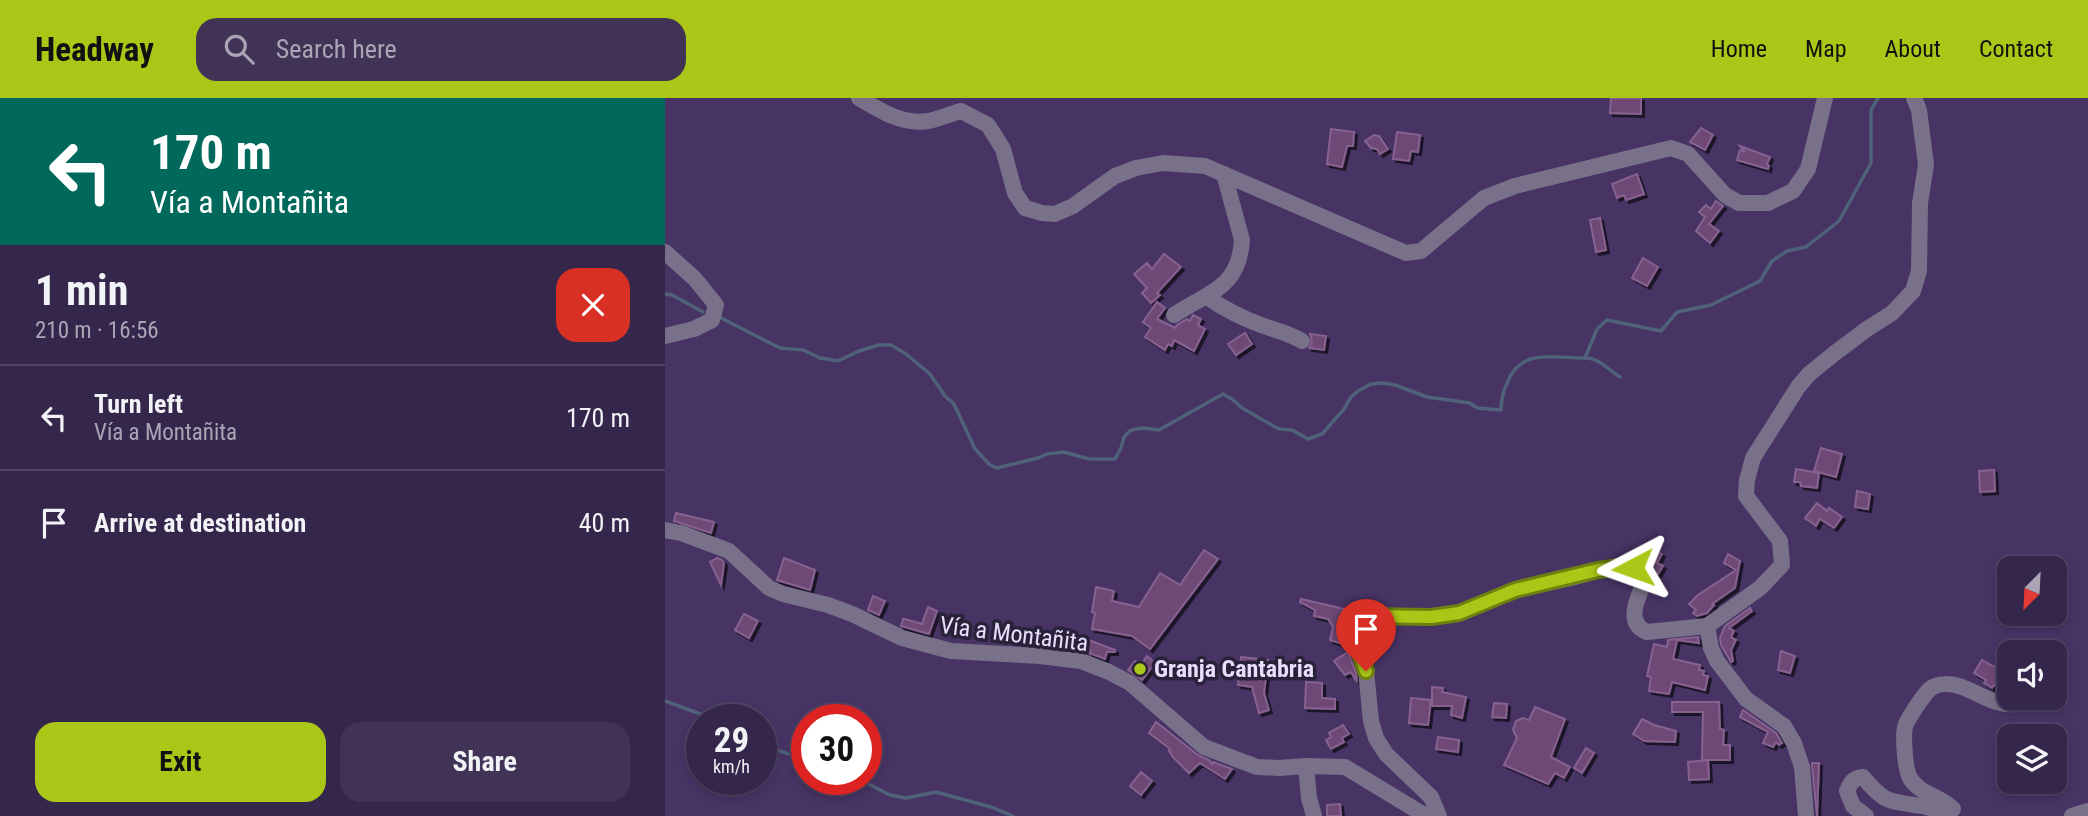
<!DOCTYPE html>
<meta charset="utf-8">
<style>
:root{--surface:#35274c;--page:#403356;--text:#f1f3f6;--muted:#aaa5b5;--line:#4f4464;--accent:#aac717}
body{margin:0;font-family:"Roboto Condensed",sans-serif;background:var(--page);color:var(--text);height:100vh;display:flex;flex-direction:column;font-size:26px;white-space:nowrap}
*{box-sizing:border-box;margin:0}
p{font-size:23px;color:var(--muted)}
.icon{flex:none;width:38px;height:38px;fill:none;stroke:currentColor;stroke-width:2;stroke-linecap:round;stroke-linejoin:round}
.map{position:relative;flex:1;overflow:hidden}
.details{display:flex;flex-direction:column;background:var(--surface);width:665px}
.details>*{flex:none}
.guide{background:#00695c;color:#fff;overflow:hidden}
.needle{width:46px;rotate:204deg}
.controls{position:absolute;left:1332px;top:458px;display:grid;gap:14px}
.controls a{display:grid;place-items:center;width:70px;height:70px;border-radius:14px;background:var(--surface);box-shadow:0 4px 10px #0003,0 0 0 2px var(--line);font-size:35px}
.speed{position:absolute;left:21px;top:606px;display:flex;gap:14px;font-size:35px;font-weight:700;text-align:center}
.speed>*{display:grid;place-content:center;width:91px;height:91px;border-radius:50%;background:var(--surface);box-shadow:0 4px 10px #0003,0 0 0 2px var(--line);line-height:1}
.speed small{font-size:18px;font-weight:400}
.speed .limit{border:10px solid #d22;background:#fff;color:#111}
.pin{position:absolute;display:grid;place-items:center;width:60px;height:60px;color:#fff;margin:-72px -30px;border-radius:50% 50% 50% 0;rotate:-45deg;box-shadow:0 0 7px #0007}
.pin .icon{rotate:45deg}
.me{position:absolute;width:77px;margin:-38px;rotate:266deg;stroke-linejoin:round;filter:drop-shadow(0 0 5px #0008)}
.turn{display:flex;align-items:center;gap:24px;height:147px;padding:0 35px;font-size:32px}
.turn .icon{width:91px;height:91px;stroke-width:2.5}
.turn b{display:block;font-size:49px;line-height:60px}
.round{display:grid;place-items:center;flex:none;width:74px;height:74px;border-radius:21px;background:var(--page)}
.overview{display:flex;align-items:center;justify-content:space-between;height:119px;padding:0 35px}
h1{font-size:42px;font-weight:700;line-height:52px}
.cta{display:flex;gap:14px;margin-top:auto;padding:14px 35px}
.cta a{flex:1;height:80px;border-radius:21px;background:var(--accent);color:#111;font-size:28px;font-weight:700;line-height:80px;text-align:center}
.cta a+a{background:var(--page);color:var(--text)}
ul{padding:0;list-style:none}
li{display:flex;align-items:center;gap:21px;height:105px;padding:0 35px;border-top:2px solid var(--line)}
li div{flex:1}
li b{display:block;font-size:26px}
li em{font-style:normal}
header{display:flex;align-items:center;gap:42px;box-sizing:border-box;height:98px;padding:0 35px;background:var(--accent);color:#111}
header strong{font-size:33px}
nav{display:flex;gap:38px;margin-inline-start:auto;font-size:24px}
.search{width:490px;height:63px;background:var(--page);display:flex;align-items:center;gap:18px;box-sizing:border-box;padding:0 24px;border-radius:21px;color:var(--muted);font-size:26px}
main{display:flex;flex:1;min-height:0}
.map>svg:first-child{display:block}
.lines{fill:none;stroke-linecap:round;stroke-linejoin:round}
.stream{stroke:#4f6279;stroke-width:3.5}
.building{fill:#6e4976;stroke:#876290;stroke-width:2;filter:url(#shadow)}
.minor{stroke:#797189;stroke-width:16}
.route-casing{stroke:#6e810f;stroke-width:18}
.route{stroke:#aac717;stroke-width:12}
.poi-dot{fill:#aac717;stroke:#292238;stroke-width:2.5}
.labels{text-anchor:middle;stroke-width:7;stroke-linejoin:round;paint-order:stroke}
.street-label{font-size:24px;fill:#e8dffd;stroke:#292238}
.poi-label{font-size:24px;font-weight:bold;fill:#e8dffd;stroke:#292238;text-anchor:start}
</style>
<header>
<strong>Headway</strong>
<div class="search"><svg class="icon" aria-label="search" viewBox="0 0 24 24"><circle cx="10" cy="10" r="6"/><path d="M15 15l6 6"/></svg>Search here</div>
<nav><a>Home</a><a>Map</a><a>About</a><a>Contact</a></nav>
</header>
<main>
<section class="details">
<div class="guide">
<div class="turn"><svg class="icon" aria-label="left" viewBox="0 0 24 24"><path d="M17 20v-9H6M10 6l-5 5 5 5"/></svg><div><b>170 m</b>Vía a Montañita</div></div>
</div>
<div class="overview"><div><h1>1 min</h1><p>210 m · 16:56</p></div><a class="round" style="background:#d93025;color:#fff"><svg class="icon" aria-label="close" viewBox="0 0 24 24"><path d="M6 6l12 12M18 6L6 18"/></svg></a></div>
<ul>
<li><svg class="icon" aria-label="left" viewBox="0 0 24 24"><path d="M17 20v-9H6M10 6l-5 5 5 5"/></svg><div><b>Turn left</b><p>Vía a Montañita</p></div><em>170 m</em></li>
<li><svg class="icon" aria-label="arrive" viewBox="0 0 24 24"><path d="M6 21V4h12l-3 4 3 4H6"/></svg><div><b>Arrive at destination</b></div><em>40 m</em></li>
</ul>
<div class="cta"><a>Exit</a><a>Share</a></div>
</section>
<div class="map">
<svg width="1423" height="718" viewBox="0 0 1423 718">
<defs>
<filter id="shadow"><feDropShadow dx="3" dy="3" stdDeviation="0" flood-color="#0009"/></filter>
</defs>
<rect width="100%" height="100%" fill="#473465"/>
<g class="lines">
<g class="stream">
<path d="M0 196 7 197 38 214"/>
<path d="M56 220 115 250 138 252 155 260 173 263 194 253 214 247H226L241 256 265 276 280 298 289 306 310 351 325 367 332 370 373 360 382 356 399 354 424 361H450L456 350 459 339 466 332 478 330 494 332 558 296 567 301 577 310 605 326 614 331 627 332 643 341 657 336 679 311 686 299 693 293 706 286 718 285 730 287 762 299 805 305 812 310 836 312C836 301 838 294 842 285 857 248 890 261 920 260L932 231 942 222 996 233 1012 214 1046 207 1095 183 1107 163 1122 153 1141 149 1174 123 1206 65V12L1213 0"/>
<path d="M920 260C933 259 943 272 955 279"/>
<path d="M0 603 49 621"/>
<path d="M96 643 115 653 142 662"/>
<path d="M194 681 225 697 241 700 271 694 326 709 348 718"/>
</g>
</g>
<g class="building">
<path d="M946 0H976V16L945 15Z"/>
<path d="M1036 30 1048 37 1040 52 1025 44Z"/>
<path d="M666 31 689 34 688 48H682L677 69 662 66Z"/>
<path d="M732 34 755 37 753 54 746 53 744 63 728 61Z"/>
<path d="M709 37 714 38 723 51 715 56 712 51 706 50 700 43Z"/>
<path d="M1075 48 1105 59 1102 66 1104 68 1103 71 1072 62 1075 52 1080 54Z"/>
<path d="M972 76 979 96 961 102 959 97 952 100 947 86Z"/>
<path d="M1051 103 1058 108 1044 126 1054 133 1045 145 1031 133 1040 119 1034 114 1041 107 1046 111Z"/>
<path d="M935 120 941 152 931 154 925 122Z"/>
<path d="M499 156 516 169 492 195 495 197 486 205 477 195 482 190 469 176 482 165 487 171Z"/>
<path d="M978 160 993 169 982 188 967 180Z"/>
<path d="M492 204 500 210 492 221 510 230 512 227 522 221 525 223 528 217 536 221 533 227 540 231 529 253 509 242 507 248 503 246 500 252 480 239 486 230 478 224Z"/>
<path d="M580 235 587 246 571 257 563 246Z"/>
<path d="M645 236 661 238 659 252 644 250 647 244Z"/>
<path d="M1156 350 1177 356 1171 379 1149 373Z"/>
<path d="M1131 371 1154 375 1152 390 1136 388 1135 384H1129Z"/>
<path d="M1329 372 1330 393 1315 394 1314 373Z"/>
<path d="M1192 393 1205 396 1203 411 1190 409Z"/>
<path d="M1152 405 1162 413 1164 410 1177 419 1169 430 1155 421 1151 428 1140 420Z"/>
<path d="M11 415 49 424 46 435 9 423Z"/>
<path d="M985 448 997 456 992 465 998 468 993 476 986 473 985 474 976 462Z"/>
<path d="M539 452 553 461 485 551 467 538 427 531 430 515 427 514 431 489 449 493 447 503 474 509 495 475 515 487Z"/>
<path d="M1063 456 1075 463 1070 490 1047 506 1049 507 1042 515 1032 518 1028 515 1031 512 1024 506 1033 497 1071 472 1059 465Z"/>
<path d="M52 460 57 462 59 465 56 487 45 464Z"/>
<path d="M119 460 150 472 145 492 112 482Z"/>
<path d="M208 498 220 503 214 517 203 512Z"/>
<path d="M636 501 688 513 679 536 681 547 665 542 668 529 663 521 649 518 650 512 635 504Z"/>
<path d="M263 509 272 513 264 536 236 528 238 521H240L257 526Z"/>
<path d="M1085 510 1087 513 1064 530 1069 533 1066 539 1071 542 1066 552 1068 563 1066 564 1056 547 1055 540 1060 528Z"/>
<path d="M79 516 93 523 84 540 70 532Z"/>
<path d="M395 536 413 538 450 552V554H442L440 561 424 555 425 553 394 550Z"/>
<path d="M1033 539 1034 545 1012 542 1008 561 1035 567 1034 572 1039 573 1038 577 1043 578 1040 592 1007 584 1004 596 984 593 986 579 982 578 989 546 1002 549 1003 542Z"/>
<path d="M1116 553 1130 558 1125 575 1113 572Z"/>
<path d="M683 554 691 575 692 584 686 574 680 577 669 563Z"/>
<path d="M482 558 490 565 477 582 463 572 470 563 476 567Z"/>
<path d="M576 559 603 562 599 595 604 612 594 615 587 589 573 587Z"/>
<path d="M1317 562 1344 577V584L1339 592 1329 587 1327 590 1319 585 1321 582 1309 575Z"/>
<path d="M641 584 657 585V600L670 601V611L640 610Z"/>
<path d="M767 589 778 590 777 594 801 599 797 620 786 617 787 608H767Z"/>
<path d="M746 600 766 602 763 627 744 625Z"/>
<path d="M1007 604H1054L1055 631 1059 632 1058 647H1065V662H1037L1038 614H1007Z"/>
<path d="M829 605 842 606 841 620 827 619Z"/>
<path d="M870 609 900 621 886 659 905 669 899 680 890 675 883 686 839 667 852 640 848 632 851 623 858 620 864 622Z"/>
<path d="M1078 612 1111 635 1117 645 1114 647 1111 644 1108 649 1098 645 1103 634 1075 619Z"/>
<path d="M977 621 989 627 1011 633 1010 644 979 643 968 636Z"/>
<path d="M491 624 533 657 544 662 547 666 548 664 567 671 560 681 535 665 524 675 508 659 504 653 505 651 484 635Z"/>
<path d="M678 627 684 636 677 640 679 644 666 651 661 642 666 639 664 635Z"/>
<path d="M773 639 794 642 793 654 771 651Z"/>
<path d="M921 650 929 655 917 675 909 670Z"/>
<path d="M1043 662 1044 681 1024 682 1023 664Z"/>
<path d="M1147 665H1154L1152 718 1147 668Z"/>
<path d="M476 674 487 683 476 697 465 688Z"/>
<path d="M675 706 676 718H662V707Z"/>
</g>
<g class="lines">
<g class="minor">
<path d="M194 0C216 13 237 27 263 23 274 21 285 16 296 13L323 27 338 51 350 95 360 110 377 115 390 116 408 108 450 78 471 70 498 65 540 68 741 155 756 153 819 100 850 88 1006 50 1023 56 1060 97 1074 105H1103L1128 93 1143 71 1160 0"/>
<path d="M0 154 30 181 51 207 47 222 29 231 0 238"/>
<path d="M542 199C559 211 577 220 596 227 610 232 624 235 637 243"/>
<path d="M509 217C543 194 574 191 577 142L559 76"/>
<path d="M0 432 16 435 64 453 104 490 118 496 163 507 187 516 237 540 286 553 375 558 416 563 444 574 465 585 539 649 592 669 614 670 641 668 680 669 761 718"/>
<path d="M641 668 644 700 649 718"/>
<path d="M774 718 766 699 721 656 711 640 706 623 701 573 689 538 701 518 766 519 794 515 850 492 906 480 933 472 962 468 969 470 974 475 979 485C972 501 960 525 982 534L1042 528"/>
<path d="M1141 718 1137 669 1129 645 1119 628 1081 601 1052 563 1046 550 1042 528 1095 490 1117 467 1115 443 1081 398 1082 382 1088 360 1133 289 1144 276 1170 255 1202 231 1227 215 1248 193 1254 173 1255 105 1261 67 1254 12 1249 0"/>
<path d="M1201 718 1188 708 1182 693C1186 684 1188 680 1198 679 1220 706 1225 703 1257 708 1267 710 1274 714 1284 715L1288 711C1276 698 1254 696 1245 680 1240 671 1237 635 1241 626 1244 619 1259 596 1265 591 1268 588 1276 586 1280 586 1304 585 1323 609 1351 606"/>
<path d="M1407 718 1423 713"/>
</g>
</g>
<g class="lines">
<defs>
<path id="route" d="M701 573 689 538 692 529 701 518 766 519 794 515 850 492 933 472 962 468 968 470"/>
</defs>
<use href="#route" class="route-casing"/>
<use href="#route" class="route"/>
</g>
<circle class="poi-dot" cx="475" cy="571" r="7"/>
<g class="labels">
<g class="street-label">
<text transform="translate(349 536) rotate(7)" y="8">Vía a Montañita</text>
</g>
<g class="poi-label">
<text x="489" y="579">Granja Cantabria</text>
</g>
</g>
</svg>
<div class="controls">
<a><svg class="needle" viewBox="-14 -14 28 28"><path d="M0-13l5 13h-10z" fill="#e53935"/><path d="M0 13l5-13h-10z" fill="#aaa5b5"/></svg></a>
<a><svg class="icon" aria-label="sound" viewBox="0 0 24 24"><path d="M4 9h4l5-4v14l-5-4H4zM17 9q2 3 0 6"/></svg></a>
<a><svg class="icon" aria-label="layers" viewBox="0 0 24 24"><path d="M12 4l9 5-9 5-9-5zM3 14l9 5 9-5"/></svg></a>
</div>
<div class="speed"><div>29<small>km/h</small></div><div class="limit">30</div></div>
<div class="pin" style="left:701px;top:573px;background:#d93025"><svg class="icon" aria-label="arrive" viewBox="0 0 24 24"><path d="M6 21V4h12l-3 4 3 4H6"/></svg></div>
<svg class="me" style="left:968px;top:470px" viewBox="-20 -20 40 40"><path d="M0-17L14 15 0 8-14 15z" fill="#aac717" stroke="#fff" stroke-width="4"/></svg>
</div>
</main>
